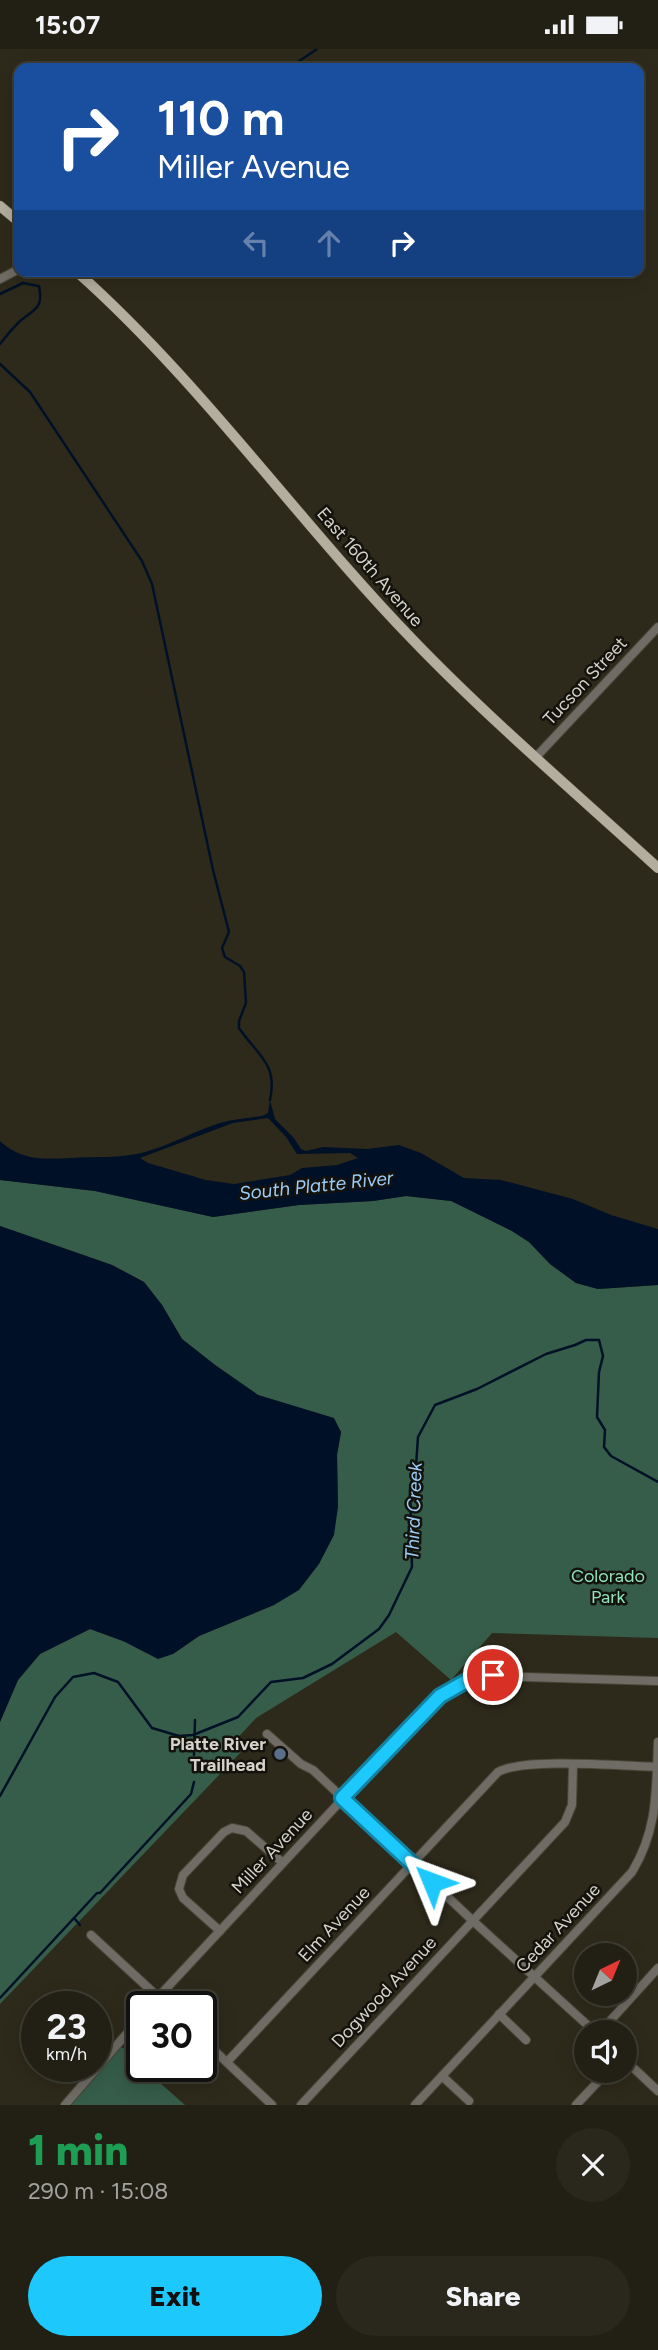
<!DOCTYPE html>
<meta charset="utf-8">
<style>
:root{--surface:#222014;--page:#2a281d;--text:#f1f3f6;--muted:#a2a3a0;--line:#3f3e34;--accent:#1dc9fc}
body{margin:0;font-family:Figtree,sans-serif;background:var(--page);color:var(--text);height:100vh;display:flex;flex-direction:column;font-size:26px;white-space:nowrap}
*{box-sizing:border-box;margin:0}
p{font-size:23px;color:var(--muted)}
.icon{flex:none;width:38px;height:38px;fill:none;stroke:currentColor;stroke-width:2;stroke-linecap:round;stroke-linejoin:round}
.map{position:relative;height:2056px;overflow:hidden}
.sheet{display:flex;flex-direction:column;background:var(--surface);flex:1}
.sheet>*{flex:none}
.hud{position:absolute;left:14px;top:14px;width:630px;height:214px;border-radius:14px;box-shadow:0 4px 18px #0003,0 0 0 2px var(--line);background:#1a4fa0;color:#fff;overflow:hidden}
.needle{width:46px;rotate:43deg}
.buttons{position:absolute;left:574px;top:1894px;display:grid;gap:14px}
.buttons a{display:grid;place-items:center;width:63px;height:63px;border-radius:50%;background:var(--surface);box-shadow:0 4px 18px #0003,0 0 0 2px var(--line);font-size:35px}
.speed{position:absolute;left:21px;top:1942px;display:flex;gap:14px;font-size:35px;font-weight:700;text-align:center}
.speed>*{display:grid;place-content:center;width:91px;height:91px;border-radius:50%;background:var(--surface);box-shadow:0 4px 18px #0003,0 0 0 2px var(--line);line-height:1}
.speed small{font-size:18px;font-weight:400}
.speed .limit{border:4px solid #111;border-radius:10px;background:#fff;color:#111}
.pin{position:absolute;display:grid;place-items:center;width:60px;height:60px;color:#fff;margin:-30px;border:4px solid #fff;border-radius:50%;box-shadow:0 2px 7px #0007}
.me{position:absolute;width:77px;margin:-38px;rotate:314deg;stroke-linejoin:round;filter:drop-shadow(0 0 5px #0008)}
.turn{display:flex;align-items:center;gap:24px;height:147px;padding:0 28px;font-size:32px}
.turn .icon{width:91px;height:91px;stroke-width:2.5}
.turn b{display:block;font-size:49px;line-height:60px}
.lanes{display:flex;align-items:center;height:66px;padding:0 28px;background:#0003;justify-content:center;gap:35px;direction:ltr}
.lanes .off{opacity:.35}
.round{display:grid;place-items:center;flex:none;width:74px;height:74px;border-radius:37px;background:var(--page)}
.summary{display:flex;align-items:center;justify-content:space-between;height:119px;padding:0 28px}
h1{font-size:42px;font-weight:800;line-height:52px;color:#1e9e55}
.primary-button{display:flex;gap:14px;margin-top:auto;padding:14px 28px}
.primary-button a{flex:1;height:80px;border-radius:42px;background:var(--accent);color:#111;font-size:28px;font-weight:800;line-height:80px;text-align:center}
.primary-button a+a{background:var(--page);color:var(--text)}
.status{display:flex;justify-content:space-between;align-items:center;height:49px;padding:0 35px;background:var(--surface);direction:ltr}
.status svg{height:19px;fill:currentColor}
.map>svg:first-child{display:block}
.green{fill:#365d4a}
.water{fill:#001127;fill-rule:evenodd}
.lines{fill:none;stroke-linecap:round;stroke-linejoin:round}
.stream{stroke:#001127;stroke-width:2.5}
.minor-casing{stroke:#494537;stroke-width:10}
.major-casing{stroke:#494537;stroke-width:11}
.minor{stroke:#6f6c65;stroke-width:8}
.major{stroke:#b4ae9f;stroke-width:10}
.route-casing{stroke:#1383a4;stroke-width:18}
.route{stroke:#1dc9fc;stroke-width:12}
.service-dot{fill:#5c6f8a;stroke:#14120c;stroke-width:2.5}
.labels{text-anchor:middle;stroke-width:5;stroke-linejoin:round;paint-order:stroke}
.street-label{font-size:18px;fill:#d5d2c9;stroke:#14120c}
.park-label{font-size:18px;fill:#8fe3bb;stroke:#14120c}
.poi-label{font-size:18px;font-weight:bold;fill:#d5d2c9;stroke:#14120c;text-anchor:end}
.water-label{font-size:19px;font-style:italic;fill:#9bcbf7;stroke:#14120c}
</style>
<div class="status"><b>15:07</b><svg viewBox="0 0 49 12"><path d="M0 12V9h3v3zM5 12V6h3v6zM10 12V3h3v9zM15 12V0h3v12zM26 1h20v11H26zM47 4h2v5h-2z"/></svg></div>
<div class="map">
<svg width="658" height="2056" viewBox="0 0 658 2056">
<rect width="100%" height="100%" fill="#2e2a1b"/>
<g class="green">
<path d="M0 1131 95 1142 213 1168 299 1156 373 1152 406 1147 452 1152 512 1182 529 1193 550 1215 576 1234 598 1240 658 1236V1589L492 1584 451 1631 396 1583 256 1669 233 1694 241 1703 0 1955V1673L18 1631 40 1605 90 1580 123 1592 173 1605 199 1587 274 1556 338 1458 337 1406 341 1383 333 1369 258 1346 215 1316 182 1290 162 1256 144 1233 112 1216 0 1177Z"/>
<path d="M117 1996 127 2001 142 2018 185 2056H65Z"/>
</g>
<g class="water">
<path d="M270 1051 275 1070 294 1089 301 1100 306 1102 323 1098 367 1100 399 1096 421 1104 464 1129 501 1131 573 1150 611 1166 658 1180V1236L598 1240 576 1234 550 1215 529 1193 512 1182 451 1152 406 1147 373 1152 299 1156 213 1168 95 1142 0 1131V1092C22 1112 43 1110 70 1109 95 1107 120 1110 145 1103 171 1096 194 1082 220 1074 234 1070 248 1069 262 1067L268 1064ZM268 1069 286 1088 297 1105 350 1104 358 1109 337 1116 302 1119 290 1126 234 1135 206 1131 148 1114 140 1109 233 1074Z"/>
<path d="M0 1177 112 1216 144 1233 162 1256 182 1290 215 1316 258 1346 334 1369 341 1383 337 1406 338 1458 334 1486 319 1515 299 1541 274 1556 199 1587 173 1605 158 1610 123 1592 90 1580 40 1605 18 1631 0 1673Z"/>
</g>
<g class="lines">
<g class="stream">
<path d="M289 19 317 0"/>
<path d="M0 245 23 234 38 237"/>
<path d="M0 295C6 287 12 280 19 273 34 260 44 260 39 237"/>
<path d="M0 315 30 343 142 512 152 535 213 821 229 883 222 899 225 908 240 917 244 923 246 954 239 972V979C257 1006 278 1014 270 1051"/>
<path d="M194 1706 195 1671"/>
<path d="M0 1747 55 1648 73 1628 94 1624 118 1633 152 1679 179 1687 193 1686 238 1668 271 1633 303 1629 332 1615 379 1580 389 1566 412 1518 410 1440 416 1417 418 1388 435 1356 477 1340 546 1305 575 1296 586 1291H599L603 1307 599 1323 597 1368 605 1381 604 1398 611 1407 658 1433"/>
<path d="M80 1876 74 1869 97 1844H100L191 1745 194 1733"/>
<path d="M0 1949 74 1869"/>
</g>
<defs>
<g id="minor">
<path d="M0 230 19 220"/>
<path d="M536 708 658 578"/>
<path d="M267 1685 301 1715 313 1721 472 1871 595 1983"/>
<path d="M220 1882 183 1849 179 1840 183 1826 224 1783 232 1779 246 1782 283 1814"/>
<path d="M91 1886 169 1958"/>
<path d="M149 1958 432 1654C450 1638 469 1629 493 1627L658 1632"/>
<path d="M499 1965 526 1991"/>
<path d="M600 1983 658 1919"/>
<path d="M201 1989 272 2056"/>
<path d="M625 2011 658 2042"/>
<path d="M227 2013 498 1723C525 1708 622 1717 657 1718"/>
<path d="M442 2027 469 2052"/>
<path d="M65 2056 142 1967"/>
<path d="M301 2056 565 1773 572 1756 573 1716"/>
<path d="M415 2056 632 1823C658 1780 656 1741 658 1693"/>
<path d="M576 2056 609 2021"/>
</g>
<g id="major">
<path d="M0 157 19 173"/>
<path d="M76 222C201 333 297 471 413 591 490 671 576 744 658 819"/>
</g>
</defs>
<use href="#minor" class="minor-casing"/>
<use href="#major" class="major-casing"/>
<use href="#minor" class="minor"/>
<use href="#major" class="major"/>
</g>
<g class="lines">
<defs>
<path id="route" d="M432 1833 342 1749 440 1647 470 1630 493 1626"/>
</defs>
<use href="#route" class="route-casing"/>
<use href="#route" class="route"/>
</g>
<circle class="service-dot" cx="280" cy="1705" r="7"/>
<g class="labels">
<g class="street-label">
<text transform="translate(370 518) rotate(49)" y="6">East 160th Avenue</text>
<text transform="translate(585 632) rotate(-47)" y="6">Tucson Street</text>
<text transform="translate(272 1802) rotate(-47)" y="6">Miller Avenue</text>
<text transform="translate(334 1875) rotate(-47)" y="6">Elm Avenue</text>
<text transform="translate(558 1879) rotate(-47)" y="6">Cedar Avenue</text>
<text transform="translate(384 1943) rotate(-47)" y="6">Dogwood Avenue</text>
</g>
<g class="park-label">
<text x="608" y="1533">Colorado<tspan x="608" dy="21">Park</tspan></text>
</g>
<g class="poi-label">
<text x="266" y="1701">Platte River<tspan x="266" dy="21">Trailhead</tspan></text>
</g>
<g class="water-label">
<text transform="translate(316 1136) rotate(-6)" y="7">South Platte River</text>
<text transform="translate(413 1462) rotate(-88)" y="7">Third Creek</text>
</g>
</g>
</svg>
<div class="buttons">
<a><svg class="needle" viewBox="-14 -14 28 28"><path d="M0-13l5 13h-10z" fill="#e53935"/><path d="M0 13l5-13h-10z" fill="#a2a3a0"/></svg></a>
<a><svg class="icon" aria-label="sound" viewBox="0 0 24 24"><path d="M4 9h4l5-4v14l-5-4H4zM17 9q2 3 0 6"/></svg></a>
</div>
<div class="speed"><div>23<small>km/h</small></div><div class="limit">30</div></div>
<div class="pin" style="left:493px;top:1626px;background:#d93025"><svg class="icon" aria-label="arrive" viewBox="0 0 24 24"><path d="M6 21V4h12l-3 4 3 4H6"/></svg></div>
<svg class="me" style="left:432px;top:1833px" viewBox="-20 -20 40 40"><path d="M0-17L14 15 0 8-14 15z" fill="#1dc9fc" stroke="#fff" stroke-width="4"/></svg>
<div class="hud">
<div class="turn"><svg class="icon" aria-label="right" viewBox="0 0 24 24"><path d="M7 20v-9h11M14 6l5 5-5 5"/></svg><div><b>110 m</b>Miller Avenue</div></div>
<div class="lanes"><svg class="icon off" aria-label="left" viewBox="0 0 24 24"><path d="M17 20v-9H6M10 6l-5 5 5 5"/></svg><svg class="icon off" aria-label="ahead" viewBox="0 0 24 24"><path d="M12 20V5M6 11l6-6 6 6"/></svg><svg class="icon" aria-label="right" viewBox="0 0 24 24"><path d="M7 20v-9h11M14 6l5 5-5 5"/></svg></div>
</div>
</div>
<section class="sheet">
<div class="summary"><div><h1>1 min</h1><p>290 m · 15:08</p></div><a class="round"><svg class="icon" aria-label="close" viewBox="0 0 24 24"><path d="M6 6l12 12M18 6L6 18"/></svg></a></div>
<div class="primary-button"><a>Exit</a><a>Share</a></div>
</section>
